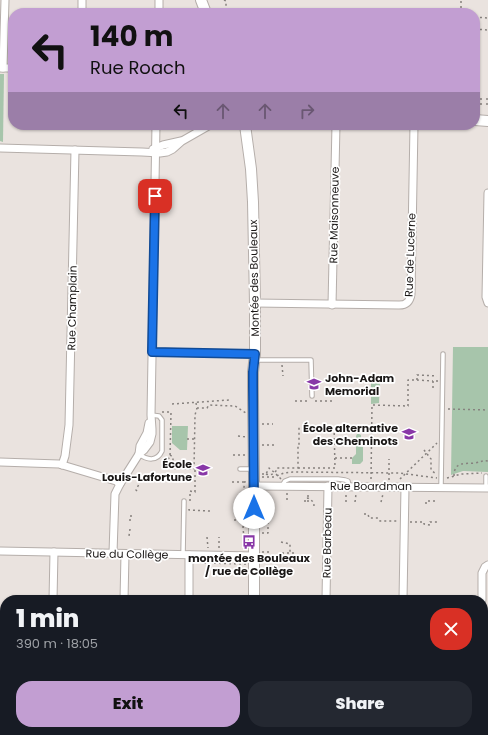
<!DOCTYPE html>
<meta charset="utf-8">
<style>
:root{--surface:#171b24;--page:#242831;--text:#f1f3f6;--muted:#9ea1a6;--accent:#c29ed2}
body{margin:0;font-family:Poppins,sans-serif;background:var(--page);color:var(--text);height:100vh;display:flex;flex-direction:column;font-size:15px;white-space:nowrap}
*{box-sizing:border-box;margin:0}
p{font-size:13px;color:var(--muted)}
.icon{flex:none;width:22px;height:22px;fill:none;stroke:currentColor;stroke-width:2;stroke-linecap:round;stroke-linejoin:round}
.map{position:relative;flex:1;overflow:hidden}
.details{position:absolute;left:0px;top:595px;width:488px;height:140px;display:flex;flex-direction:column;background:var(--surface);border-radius:16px 16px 0 0;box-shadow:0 1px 3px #0004}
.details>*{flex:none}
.guide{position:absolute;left:8px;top:8px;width:472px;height:122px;border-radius:16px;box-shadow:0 1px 3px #0004;background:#c29ed2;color:#111;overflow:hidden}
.pin{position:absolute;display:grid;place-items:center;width:34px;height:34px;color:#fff;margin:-17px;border-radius:8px;box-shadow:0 2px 6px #0006}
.me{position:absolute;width:44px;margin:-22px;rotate:0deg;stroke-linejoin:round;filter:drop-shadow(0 0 3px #0008)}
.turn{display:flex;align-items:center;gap:14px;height:84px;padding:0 16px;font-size:18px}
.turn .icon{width:52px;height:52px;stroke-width:2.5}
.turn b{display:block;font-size:28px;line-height:34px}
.lanes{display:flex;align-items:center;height:38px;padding:0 16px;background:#0003;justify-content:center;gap:20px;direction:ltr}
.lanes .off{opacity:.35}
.round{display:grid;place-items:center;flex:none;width:42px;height:42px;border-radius:16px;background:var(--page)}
.head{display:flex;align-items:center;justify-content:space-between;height:68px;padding:0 16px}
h1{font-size:24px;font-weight:800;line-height:30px}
.button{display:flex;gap:8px;margin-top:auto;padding:8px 16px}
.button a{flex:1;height:46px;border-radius:16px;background:var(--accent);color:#111;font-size:16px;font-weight:800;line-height:46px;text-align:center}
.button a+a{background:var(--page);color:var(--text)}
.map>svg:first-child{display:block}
.green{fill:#a7c5ab}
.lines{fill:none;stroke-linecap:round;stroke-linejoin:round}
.lane-casing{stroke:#b5aeaa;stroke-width:5.5}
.street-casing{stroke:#b5aeaa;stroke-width:9}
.secondary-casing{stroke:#b5aeaa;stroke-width:12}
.path{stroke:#86817e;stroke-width:1.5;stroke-dasharray:2 3;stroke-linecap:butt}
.lane{stroke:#fff;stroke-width:3.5}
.street{stroke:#fff;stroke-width:7}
.secondary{stroke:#fff;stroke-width:10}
.route-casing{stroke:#114b97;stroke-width:10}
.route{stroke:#1a73e8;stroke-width:7}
.labels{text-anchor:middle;stroke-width:3.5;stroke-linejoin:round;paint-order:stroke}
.street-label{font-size:11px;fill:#1a1716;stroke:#fff}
.poi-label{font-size:11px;font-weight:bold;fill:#1a1716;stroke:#fff;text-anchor:end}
</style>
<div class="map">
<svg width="488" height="735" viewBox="0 0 488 735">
<rect width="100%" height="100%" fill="#eae3df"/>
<g class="green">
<path d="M0 74H4L3 142 0 141Z"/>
<path d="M453 347H488V472L463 471 451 475Z"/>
<path d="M373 381 379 382 380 383 379 403 371 404V382Z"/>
<path d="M172 426H188L187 450H180L172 443Z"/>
<path d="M357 434H359L361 435V445L363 447V461L360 464H352V458L356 454V436Z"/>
</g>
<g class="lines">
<defs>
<g id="lane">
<path d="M256 360H311L312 396"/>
<path d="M139 454C147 460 157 462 162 451V420L159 416 151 415"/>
<path d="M240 469H253"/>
<path d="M282 486 285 481 290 479H338L345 480 348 481 349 486"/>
<path d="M441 487 443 354"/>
<path d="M486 488V476"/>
<path d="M183 555 184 501"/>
</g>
<g id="street">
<path d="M82 13V0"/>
<path d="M159 13V0"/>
<path d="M0 68H13"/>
<path d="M3 68 5 0"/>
<path d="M0 148 142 152 160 153 167 152 173 149 182 141 210 125"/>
<path d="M153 149 163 145 181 141"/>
<path d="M488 193 486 297 488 303"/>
<path d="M255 303 399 305C407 305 410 301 411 294L414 125"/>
<path d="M332 305 336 125"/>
<path d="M152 352 255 354"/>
<path d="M139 454 140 446 147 433 149 423"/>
<path d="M0 462 59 464 116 481 120 484"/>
<path d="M62 465 65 456 69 425 75 150"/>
<path d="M254 486 488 488"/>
<path d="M0 551 254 556"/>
<path d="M113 553 115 494 120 484 139 454 144 450 150 442 152 434V429L151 415 156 125"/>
<path d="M53 600 54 552"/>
<path d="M124 600 125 554"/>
<path d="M189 600V555"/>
<path d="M326 600 328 486"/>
<path d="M403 600 405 487"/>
<path d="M482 600V573L485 567 488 565"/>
<path d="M50 735V730"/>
<path d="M122 735V730"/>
<path d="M186 735V730"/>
<path d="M324 735V730"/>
<path d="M401 735V730"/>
<path d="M480 735V730"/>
</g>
<g id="secondary">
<path d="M201 0 206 13"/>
<path d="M475 120 488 121"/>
<path d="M245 125 251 169 253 202 255 303V354L253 372V400L254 476V600"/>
<path d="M255 735V730"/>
</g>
</defs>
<use href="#lane" class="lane-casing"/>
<use href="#street" class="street-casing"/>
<use href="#secondary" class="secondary-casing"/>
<g class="path">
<path d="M224 0 226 1V13"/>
<path d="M461 13V0"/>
<path d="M475 17 488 18"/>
<path d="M475 29 488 30"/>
<path d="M477 29V17"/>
<path d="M476 105V96"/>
<path d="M481 105V97"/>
<path d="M487 105V97"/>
<path d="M255 125H258"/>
<path d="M282 365 283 376"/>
<path d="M417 380 433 381"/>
<path d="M433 388V381H438"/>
<path d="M295 401H310"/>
<path d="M315 401H334V402"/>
<path d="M196 403 197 408H207L209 405 235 406 246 413"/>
<path d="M172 404 229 400"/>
<path d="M448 409 488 410"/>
<path d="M162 412H171L170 457 162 465V468L194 469 195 415 197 408"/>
<path d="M262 424H273"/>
<path d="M238 436 246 437"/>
<path d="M187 439H195"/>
<path d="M262 445H276"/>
<path d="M424 450 431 459V470L436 474"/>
<path d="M170 455 173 457V468"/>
<path d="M233 455H245"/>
<path d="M335 458H352"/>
<path d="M298 468H335L334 425"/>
<path d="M262 474H266L269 468 275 473 281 479"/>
<path d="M266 474C271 476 273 474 277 470V468H298V445H299V425"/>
<path d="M454 476C454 461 465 464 475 463 480 462 483 460 488 461"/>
<path d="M262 477H274L284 473 293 472 399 473 437 478"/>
<path d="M447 478 451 477 461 474 482 473"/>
<path d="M371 479 372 405 408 406V380H417V375L437 376"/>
<path d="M400 479 437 443"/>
<path d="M389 480V459"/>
<path d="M245 481 244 487C244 500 241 529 245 540"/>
<path d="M232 482H244"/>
<path d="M137 491 136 490 139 484"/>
<path d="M287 500V492"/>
<path d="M190 501V491L195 492V469H194"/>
<path d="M305 502V499L308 498C314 502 314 502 314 509"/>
<path d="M308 502V494"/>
<path d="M346 502V494"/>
<path d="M355 502 356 494"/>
<path d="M381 502 383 494"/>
<path d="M426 504V501H438"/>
<path d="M189 509V510L210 511"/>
<path d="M364 514H368L369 518H378L380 521H397"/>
<path d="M234 520H243"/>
<path d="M130 521V516H132"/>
<path d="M410 522H424V524L430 525V522H438"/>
<path d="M130 529 129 536H131"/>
<path d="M262 533H268V522L269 519"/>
<path d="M207 537 208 548"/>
<path d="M281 542 290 544V553"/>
<path d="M219 548V537"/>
<path d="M262 552H269"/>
<path d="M282 553H294"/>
<path d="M204 563 246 564"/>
</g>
<use href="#lane" class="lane"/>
<use href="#street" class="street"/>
<use href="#secondary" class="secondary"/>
</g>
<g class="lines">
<defs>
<path id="route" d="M155 196 152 352 255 354 253 372V386L254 508"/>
</defs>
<use href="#route" class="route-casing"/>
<use href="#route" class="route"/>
</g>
<defs>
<symbol id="school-bare" viewBox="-9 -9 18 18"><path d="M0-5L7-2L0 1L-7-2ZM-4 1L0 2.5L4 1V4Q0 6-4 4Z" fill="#8837a7" stroke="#fff" stroke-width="2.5" paint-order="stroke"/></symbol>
<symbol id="bus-bare" viewBox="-9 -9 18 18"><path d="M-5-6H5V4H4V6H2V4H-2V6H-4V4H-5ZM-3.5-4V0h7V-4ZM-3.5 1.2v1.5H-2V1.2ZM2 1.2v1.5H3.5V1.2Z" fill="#8837a7" stroke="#fff" stroke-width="2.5" paint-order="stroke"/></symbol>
</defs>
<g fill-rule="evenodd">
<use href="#school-bare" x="304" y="374" width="20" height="20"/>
<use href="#school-bare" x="399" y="424" width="20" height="20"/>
<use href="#school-bare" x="193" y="460" width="20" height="20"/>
<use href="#bus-bare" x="239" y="532" width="20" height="20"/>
</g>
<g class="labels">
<g class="street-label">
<text transform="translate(334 215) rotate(-89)" y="4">Rue Maisonneuve</text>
<text transform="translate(410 255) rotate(-88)" y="4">Rue de Lucerne</text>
<text transform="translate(254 278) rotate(-91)" y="4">Montée des Bouleaux</text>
<text transform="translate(72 308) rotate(-89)" y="4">Rue Champlain</text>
<text x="371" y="490">Rue Boardman</text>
<text transform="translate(327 543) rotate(-89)" y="4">Rue Barbeau</text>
<text transform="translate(127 554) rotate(1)" y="4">Rue du Collège</text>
</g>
<g class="poi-label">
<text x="325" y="382" text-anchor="start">John-Adam<tspan x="325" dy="13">Memorial</tspan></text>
<text x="398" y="432">École alternative<tspan x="398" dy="13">des Cheminots</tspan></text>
<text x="192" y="468">École<tspan x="192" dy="13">Louis-Lafortune</tspan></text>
<text x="249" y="562" text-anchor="middle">montée des Bouleaux<tspan x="249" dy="13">/ rue de Collège</tspan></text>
</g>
</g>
</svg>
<div class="pin" style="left:155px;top:196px;background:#d93025"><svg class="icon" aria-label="arrive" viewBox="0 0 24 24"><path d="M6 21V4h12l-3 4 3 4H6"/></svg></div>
<svg class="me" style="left:254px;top:508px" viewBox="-20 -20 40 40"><circle r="19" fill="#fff"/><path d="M0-13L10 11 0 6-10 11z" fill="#1a73e8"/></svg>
<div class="guide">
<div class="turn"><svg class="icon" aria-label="left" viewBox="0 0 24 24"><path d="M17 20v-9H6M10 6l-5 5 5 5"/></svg><div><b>140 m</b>Rue Roach</div></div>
<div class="lanes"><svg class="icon" aria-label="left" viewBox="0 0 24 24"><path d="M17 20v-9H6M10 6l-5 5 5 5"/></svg><svg class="icon off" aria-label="ahead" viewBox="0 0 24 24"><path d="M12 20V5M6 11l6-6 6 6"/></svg><svg class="icon off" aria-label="ahead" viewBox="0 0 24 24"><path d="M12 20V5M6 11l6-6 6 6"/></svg><svg class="icon off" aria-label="right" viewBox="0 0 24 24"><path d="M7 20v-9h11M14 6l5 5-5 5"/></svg></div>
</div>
<section class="details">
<div class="head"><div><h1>1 min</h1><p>390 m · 18:05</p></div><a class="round" style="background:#d93025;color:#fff"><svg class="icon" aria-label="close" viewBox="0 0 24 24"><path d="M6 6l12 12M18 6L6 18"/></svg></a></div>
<div class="button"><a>Exit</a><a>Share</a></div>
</section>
</div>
